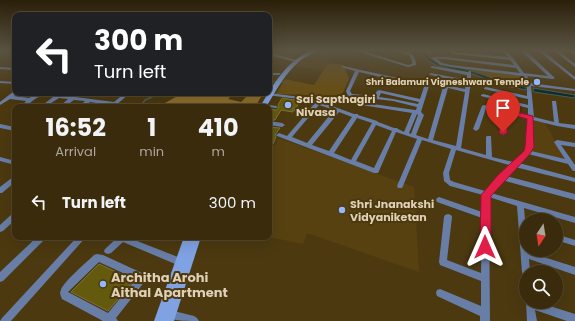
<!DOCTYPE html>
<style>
:root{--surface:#392b0c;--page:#403315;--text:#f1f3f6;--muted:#aba79d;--line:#53472d}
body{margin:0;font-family:Poppins,sans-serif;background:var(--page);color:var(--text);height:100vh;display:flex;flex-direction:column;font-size:15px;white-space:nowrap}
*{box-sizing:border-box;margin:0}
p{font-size:13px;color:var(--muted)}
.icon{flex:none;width:22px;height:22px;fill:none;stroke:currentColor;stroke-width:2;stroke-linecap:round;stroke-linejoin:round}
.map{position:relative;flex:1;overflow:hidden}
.panel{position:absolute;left:12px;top:104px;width:260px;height:136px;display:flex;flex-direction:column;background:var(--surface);border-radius:8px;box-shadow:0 4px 16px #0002,0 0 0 1px var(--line)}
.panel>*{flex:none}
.top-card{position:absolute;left:12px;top:12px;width:260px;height:84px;border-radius:8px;box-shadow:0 4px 16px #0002,0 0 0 1px var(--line);background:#202124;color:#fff;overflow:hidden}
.needle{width:26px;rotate:192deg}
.tools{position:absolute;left:519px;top:213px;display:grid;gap:8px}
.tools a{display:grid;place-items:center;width:44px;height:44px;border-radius:50%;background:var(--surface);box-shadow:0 4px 16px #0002,0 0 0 1px var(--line);font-size:20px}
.pin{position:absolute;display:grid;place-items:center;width:34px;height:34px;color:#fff;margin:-41px -17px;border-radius:50% 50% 50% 0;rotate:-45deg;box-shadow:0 0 4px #0007}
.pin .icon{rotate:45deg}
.me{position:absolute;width:44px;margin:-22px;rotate:0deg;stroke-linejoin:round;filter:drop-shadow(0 0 3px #0008)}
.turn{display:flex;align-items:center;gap:14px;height:84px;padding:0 16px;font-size:18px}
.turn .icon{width:52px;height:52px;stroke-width:2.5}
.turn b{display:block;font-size:28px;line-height:34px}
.eta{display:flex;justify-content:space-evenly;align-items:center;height:68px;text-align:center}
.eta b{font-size:24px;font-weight:700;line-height:28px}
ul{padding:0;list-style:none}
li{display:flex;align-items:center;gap:12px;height:60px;padding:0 16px}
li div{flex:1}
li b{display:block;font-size:15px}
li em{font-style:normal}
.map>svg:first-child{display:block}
.built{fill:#584111}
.green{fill:#684d12}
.forest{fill:#8d6d2c}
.water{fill:#0b2b2d;stroke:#4b5c56}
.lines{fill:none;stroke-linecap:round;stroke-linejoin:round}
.stream-far1{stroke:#4b5c56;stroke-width:1}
.stream{stroke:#4b5c56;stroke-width:1.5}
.building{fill:#635a0d;stroke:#797239}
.minor{fill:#687ea7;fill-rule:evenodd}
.secondary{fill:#7fa2e3;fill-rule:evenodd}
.route{fill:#e11d48;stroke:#92132f}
.poi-dot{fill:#92b7fd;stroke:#4c3910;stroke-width:1.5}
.labels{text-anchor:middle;stroke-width:4;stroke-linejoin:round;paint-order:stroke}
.far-poi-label{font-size:9px;font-weight:bold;fill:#dfd0b6;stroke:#4c3910;text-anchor:end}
.poi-label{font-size:11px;font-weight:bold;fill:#dfd0b6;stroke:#4c3910;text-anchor:start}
.near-poi-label{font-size:13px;font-weight:bold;fill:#dfd0b6;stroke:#4c3910;text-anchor:start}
</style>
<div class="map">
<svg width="575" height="321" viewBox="0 0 575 321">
<rect width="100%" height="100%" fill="#4c3910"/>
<g class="built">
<path d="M269 50H304L290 59 269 54Z"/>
<path d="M334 50 328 63 323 71 295 66 314 54 321 51Z"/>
<path d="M531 118 544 121 566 161 532 152Z"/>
<path d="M278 138 414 187 419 272 307 233 303 244 269 237V145H275Z"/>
</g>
<g class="green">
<path d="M328 63 344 65 349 79 341 97 330 104 304 95 276 94 285 79 314 85Z"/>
<path d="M469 69 524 76 527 81 526 87 499 81Z"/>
</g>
<path class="forest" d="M185 93 233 94 228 99 241 102 247 96 261 97 255 107H158L181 94Z"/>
<g class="water">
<path d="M418 50H422C435 67 454 65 472 71 491 77 506 84 526 87V90L500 85 473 74 438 66 430 62Z"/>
<path d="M533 88 575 95V98L534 92Z"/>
</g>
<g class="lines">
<g class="stream-far1">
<path d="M269 81 277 82"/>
<path d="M281 82 289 83"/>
<path d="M150 98 159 93"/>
</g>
<path class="stream" d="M140 107 145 100 152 97"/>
</g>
<g class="building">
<path d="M282 98 300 101 296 108H293V112L281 110 275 120H269V109L276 110 279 108 278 105Z"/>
<path d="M269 127 280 128 275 135 276 137 273 144 269 143Z"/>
<path d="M99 264 134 280 108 311 71 292Z"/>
</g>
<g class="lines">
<g class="minor">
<path d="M353 50H360L408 65 412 64V61L409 55 390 50C403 50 416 50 416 65L408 67Z"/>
<path d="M425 50H430L432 53 429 54Z"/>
<path d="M450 50H454L455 52 508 57 502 50H506L513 58 524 73 548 76 520 50H525L555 78 553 79 527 76 531 83 575 89V91L531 86 534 117 554 122 552 102V101H556L559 123 575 125V129L557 126 533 120V147L531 151 565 159 554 142 557 140 575 143V147L561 145 575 165V171H573L568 164 528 154 519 163 575 178V182L515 167 506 176 575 194V200L502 180 491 193 575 217V223L524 208 526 230V250H528V252L575 267V275L529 259 530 272H526V276L523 275 522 272 517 206 489 197 490 321H480V316L437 296 436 293 437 290 440 289 481 306V281L440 265 439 262 444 217 445 215 448 214 451 215 452 217 447 260 481 273 482 218 437 202 436 200 437 198 439 197 482 212 483 195 450 186 444 181 443 173 451 149 422 140 403 186 402 188H398L397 186 417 139 396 132 379 171 378 173H374L277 136 276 135 279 133 287 136 306 114 294 111V109L308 111 315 103 307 100 267 95 265 94V93H269L308 98 321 101V102L354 114H358V115L377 121 378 122 394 128H397L398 129 404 132 412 113 336 101V100L338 99 415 110H416L417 107 393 101 348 96 346 91 355 71 341 67 343 66 429 85V86L421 112 424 115 416 135 428 139 443 87 428 83 430 82 465 89 466 83 431 75 429 74 431 73 467 80V75L432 68 430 67 432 66 468 72 469 71H471V82L461 148 486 155V137L487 136H491L492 157 513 162 525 151 527 147 528 118 508 113 506 133 503 135 500 133 503 112 486 108 479 129 476 131 473 129 482 106 484 105 528 115V108L481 96V95L483 94 528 105V99L484 89V88L486 87 527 96V82L522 76 451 67 440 65 431 58 433 57H445L514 65 510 60 453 54H452ZM437 59H445L516 68 520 73 451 65 442 63ZM359 72 424 87 420 99 379 90 377 91 374 96 352 94 350 91ZM448 88 465 92 456 146 433 140ZM381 93 419 102 418 104 393 99 379 97ZM319 105 334 110 307 143 292 137ZM339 112 352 117 329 151 312 145ZM417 114 418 115 411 134 409 133ZM357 118 372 123 351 160 334 153ZM376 125 392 131 374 168 356 161ZM456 150 509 165 499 175 485 191 454 182 450 180 449 173Z"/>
<path d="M537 50H542L575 77V80Z"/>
<path d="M553 50H558L575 64V67Z"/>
<path d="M572 51 575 52V55L572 53Z"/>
<path d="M269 53 297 60 298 61 296 62 269 55Z"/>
<path d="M0 67 15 68V70L0 69Z"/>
<path d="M269 73H279L281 74 279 75H269Z"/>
<path d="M0 81 15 82V84L0 83Z"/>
<path d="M13 92H15V93H17L14 96 29 98 39 93H44L114 102 125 93H130L114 107H110V105L90 102 83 107H78L85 101 74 100 64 107H59L68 99 59 98 45 107H40L53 97C39 95 36 97 26 107H21L26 101 10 99 0 105V102Z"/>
<path d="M262 104 276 106 278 107 276 108 264 106 262 105Z"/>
<path d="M269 121 282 123 285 125 282 127 269 125Z"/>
<path d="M0 124 15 127V131L0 128Z"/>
<path d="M0 157 15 161V165L0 161Z"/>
<path d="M13 177H15V182L2 193H0V187Z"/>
<path d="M15 213V220L3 231 0 232V225L12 214Z"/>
<path d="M556 234 575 240V246L556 240Z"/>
<path d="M37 237H46L45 239 3 281 0 282V272Z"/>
<path d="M77 237H86L11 321H0L2 318Z"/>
<path d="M118 237H127L183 259 184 262 183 265 180 266 123 242 111 253 108 254 105 253 104 251 105 249Z"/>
<path d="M97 254 103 255 142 273 145 278 142 285 116 318 118 321H103L62 299C61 296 59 293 61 290 63 282 87 262 94 255ZM99 262 136 279 108 313 68 292Z"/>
<path d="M526 301V302H537L575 314V321H567L535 310 537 321H527Z"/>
<path d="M170 310 194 316 197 318 199 321C188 321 177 321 167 318L165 315 167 312Z"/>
</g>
<g class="secondary">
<path d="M312 50H319C313 54 306 56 300 61 285 73 276 91 266 107H260C273 85 286 61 312 50Z"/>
<path d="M184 237H201L174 321H154Z"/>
</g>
</g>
<linearGradient id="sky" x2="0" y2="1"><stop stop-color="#2a1f09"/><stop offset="0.53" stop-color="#5b5442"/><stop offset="1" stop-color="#5b5442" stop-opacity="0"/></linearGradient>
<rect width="575" height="95" fill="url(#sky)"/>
<path class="route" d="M503 109 533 116 534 147 530 154 491 196V247L490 251 485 253 481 251 480 247 481 195 498 175 524 151 525 147 527 119 509 114 507 132 506 134H500L499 132Z"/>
<g class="poi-dot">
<circle cx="537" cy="82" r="4"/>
<circle cx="288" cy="105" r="4"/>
<circle cx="342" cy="210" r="4"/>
<circle cx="103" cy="284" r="4"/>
</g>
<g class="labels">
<g class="far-poi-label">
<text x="529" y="85">Shri Balamuri Vigneshwara Temple</text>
</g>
<g class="poi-label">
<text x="296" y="103">Sai Sapthagiri<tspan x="296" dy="13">Nivasa</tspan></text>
<text x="350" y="208">Shri Jnanakshi<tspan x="350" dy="13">Vidyaniketan</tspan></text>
</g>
<g class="near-poi-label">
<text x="111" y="282">Architha Arohi<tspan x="111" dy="15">Aithal Apartment</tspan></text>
</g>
</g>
</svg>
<div class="tools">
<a><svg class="needle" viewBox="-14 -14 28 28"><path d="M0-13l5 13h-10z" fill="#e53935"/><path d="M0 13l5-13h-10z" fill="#aba79d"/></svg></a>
<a><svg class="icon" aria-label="search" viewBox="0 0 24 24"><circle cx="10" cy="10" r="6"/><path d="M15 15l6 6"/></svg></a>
</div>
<div class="pin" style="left:503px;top:132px;background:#d93025"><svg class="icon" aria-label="arrive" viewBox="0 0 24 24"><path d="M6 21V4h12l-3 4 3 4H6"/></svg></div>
<svg class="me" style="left:485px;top:247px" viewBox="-20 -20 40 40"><path d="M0-17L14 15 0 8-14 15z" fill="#e11d48" stroke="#fff" stroke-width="4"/></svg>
<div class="top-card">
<div class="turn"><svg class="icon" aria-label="left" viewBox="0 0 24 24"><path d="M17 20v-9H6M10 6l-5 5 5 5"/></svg><div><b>300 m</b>Turn left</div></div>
</div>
<section class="panel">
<div class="eta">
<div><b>16:52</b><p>Arrival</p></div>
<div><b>1</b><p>min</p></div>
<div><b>410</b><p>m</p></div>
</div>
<ul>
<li><svg class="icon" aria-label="left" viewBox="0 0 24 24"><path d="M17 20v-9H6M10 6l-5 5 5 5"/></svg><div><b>Turn left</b></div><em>300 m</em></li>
</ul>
</section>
</div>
